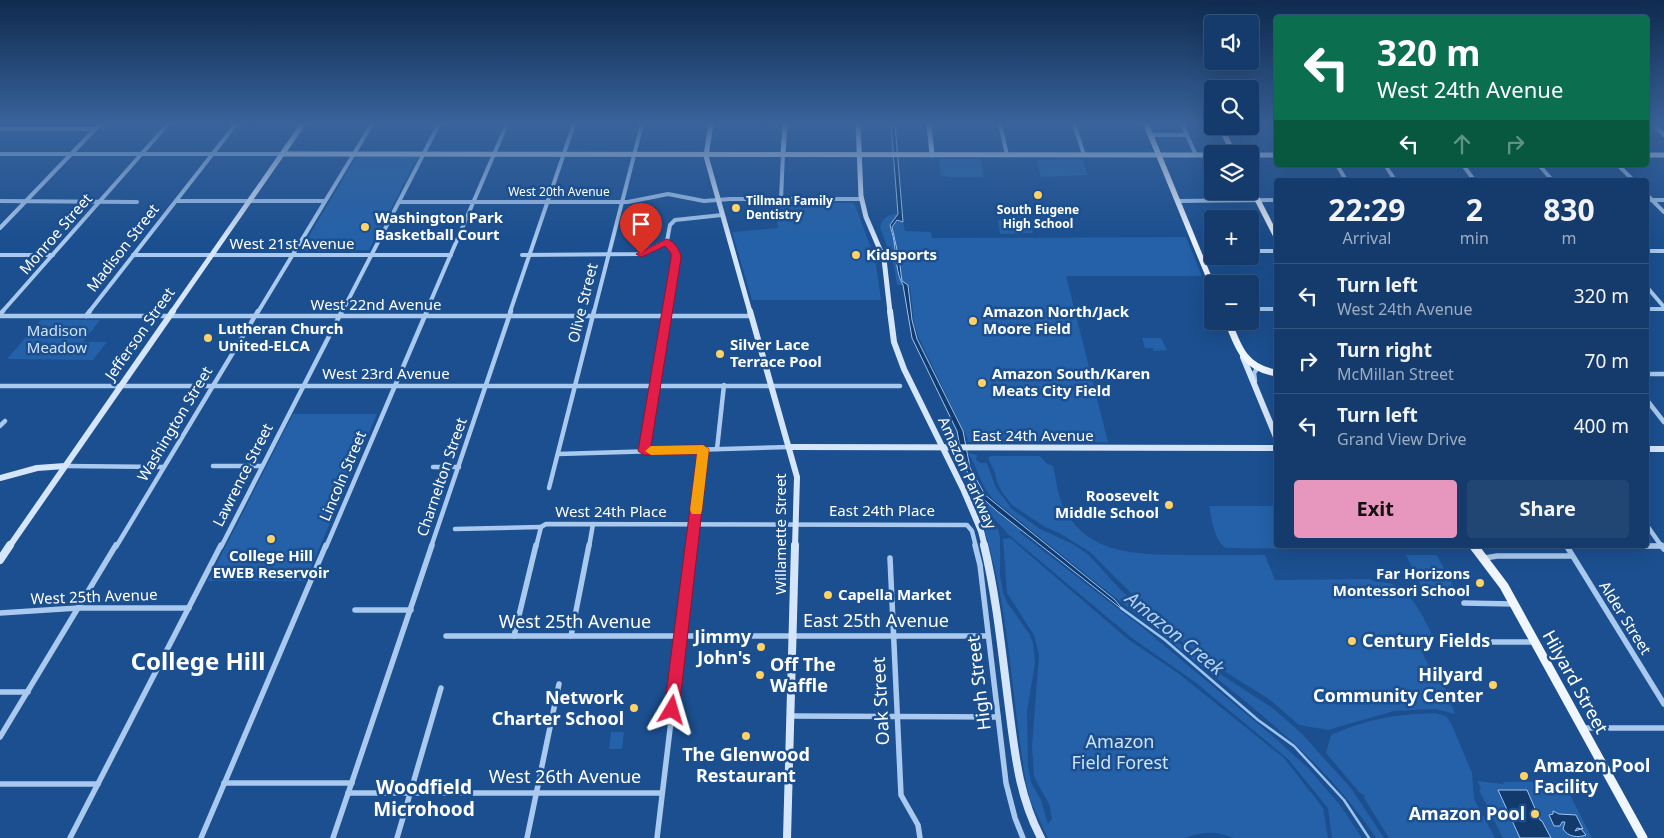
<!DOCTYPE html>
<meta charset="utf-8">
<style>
:root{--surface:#143b6b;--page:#214673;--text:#f1f3f6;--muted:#9dadc1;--line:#33557e;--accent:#e797bd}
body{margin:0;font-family:"Noto Sans",sans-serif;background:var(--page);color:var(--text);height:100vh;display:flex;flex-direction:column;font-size:19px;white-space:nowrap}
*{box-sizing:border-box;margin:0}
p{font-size:16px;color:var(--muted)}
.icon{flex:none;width:28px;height:28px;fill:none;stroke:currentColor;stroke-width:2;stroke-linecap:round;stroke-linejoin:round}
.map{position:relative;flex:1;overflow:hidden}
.side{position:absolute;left:1274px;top:178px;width:375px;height:370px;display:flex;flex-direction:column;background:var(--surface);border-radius:5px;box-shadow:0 5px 20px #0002,0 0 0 1px var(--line)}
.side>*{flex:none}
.hud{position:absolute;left:1274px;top:15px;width:375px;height:152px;border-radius:5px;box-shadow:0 5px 20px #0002,0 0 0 1px var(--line);background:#0b6e4f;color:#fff;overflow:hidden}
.controls{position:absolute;left:1204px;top:15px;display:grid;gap:10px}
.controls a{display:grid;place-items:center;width:55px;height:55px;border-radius:5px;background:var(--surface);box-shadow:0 5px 20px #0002,0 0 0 1px var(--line);font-size:25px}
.pin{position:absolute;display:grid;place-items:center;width:42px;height:42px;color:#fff;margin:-51px -21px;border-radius:50% 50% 50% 0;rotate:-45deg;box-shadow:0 0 5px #0007}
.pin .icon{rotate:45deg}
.me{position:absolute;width:55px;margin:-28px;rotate:7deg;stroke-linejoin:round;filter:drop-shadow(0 0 4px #0008)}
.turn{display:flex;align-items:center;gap:18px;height:105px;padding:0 20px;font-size:22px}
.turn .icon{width:65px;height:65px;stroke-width:2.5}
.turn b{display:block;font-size:35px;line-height:42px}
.lanes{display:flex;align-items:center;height:48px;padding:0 20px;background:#0003;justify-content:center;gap:25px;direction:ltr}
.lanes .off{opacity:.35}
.eta{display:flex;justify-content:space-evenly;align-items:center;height:85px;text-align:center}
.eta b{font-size:30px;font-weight:700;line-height:35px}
.action{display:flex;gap:10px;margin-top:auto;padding:10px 20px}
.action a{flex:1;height:58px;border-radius:5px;background:var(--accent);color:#111;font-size:20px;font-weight:700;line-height:58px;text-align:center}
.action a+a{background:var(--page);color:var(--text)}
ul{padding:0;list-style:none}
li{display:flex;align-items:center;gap:15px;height:65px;padding:0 20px;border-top:1px solid var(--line)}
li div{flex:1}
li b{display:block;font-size:19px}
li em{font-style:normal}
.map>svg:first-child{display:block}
.green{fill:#2461a8}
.water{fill:#123a6d;stroke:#9cc4f0}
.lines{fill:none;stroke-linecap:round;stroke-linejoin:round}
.stream{stroke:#9cc4f0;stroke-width:2.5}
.street-far2{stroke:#a9c9ee;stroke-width:4}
.street-far1{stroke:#a9c9ee;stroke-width:4.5}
.street{stroke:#a9c9ee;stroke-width:5.5}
.secondary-far2{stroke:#d6e6fa;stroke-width:5}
.secondary-far1{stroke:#d6e6fa;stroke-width:6}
.secondary{stroke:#d6e6fa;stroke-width:8}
.primary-far2{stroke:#f0f6ff;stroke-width:5.5}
.primary-far1{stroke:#f0f6ff;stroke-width:7}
.primary{stroke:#f0f6ff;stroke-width:9}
.route{fill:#e11d48;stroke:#92132f}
.slow{fill:#f59e0b}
.poi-dot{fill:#ffd166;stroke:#1b4f8f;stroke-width:2}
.labels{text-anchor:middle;stroke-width:5;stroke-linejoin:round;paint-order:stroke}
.far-street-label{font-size:12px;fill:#fff;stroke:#1b4f8f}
.far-poi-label{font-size:12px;font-weight:bold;fill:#fff;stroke:#1b4f8f;text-anchor:start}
.poi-label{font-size:15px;font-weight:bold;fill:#fff;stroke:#1b4f8f;text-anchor:start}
.street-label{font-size:15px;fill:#fff;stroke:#1b4f8f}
.park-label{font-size:15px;fill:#cfe3fa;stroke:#1b4f8f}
.near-street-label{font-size:18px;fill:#fff;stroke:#1b4f8f}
.near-poi-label{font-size:18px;font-weight:bold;fill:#fff;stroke:#1b4f8f;text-anchor:end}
.near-park-label{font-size:18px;fill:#cfe3fa;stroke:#1b4f8f}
.near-water-label{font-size:19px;font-style:italic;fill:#b5d3f5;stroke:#1b4f8f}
.near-neighbourhood-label{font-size:19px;font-weight:bold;fill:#fff;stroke:#1b4f8f}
.near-district-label{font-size:24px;font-weight:bold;fill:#fff;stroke:#1b4f8f}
</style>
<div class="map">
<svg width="1664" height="838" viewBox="0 0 1664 838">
<rect width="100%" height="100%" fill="#1b4f8f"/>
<g class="green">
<path d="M358 156 418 157 369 250 300 251 356 157Z"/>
<path d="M981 159 984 177H949L941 175 939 159Z"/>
<path d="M1082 159 1088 175 1041 177 1036 160Z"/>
<path d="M774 203H854L875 258 881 300H752L732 232 778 228Z"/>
<path d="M898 214 890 225C891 231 893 235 894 241 896 254 896 274 903 285H897L894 266 880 227C882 218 889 214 898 214Z"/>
<path d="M897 220 903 222 905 231 931 232 932 238 1186 237 1202 276H1066L1108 442H969L918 336 914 322 910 286 902 281C900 262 896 245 892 227Z"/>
<path d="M998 220C1009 220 1020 223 1031 223L1033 233 1000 234Z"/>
<path d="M41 320H100L83 342H107L93 360 7 359Z"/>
<path d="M1142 338H1161L1167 350 1154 351 1153 348H1145Z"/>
<path d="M293 414H377L305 581H208Z"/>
<path d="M968 453 977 455 976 460 981 463H987L996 488 1012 509 1040 529 1073 544 1089 555 1117 586 1173 639 1216 671 1274 709 1302 734 1351 788 1384 838H1376C1324 759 1252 707 1180 649 1117 599 1055 550 993 499 980 485 978 468 968 453Z"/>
<path d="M991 456H1040L1046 463 1053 466C1057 482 1058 500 1067 514 1094 557 1143 554 1188 555 1213 555 1239 555 1265 555L1275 580 1370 579C1377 584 1385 581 1392 584 1415 595 1424 619 1435 640L1424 641 1420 648 1437 682 1445 688 1455 714 1435 709 1394 711 1328 730 1299 725 1269 699 1227 673 1185 644 1148 610 1090 552 1059 533 1045 527 1012 505 1002 492 997 482 995 473 988 458Z"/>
<path d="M960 463H963L979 495 1023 531 1019 532 1143 628 1275 738 1308 768 1340 805 1362 838H1332L1328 808 1288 759 1195 682 1132 638 1008 534 979 502Z"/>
<path d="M970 492 998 529 1000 537V575L1003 592 1007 602 1030 635 1033 643 1035 664 1027 711 1028 766 1031 782 1041 800 1048 824 1052 819 1049 804 1034 777 1032 746 1039 655 1034 635 1007 593 1003 539 1010 538 1129 640 1178 673 1284 758 1323 808 1328 838H1233C1216 830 1202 832 1185 838H1048L1030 800 1026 782C1009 686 1010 582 970 492Z"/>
<path d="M1209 506H1276V545H1316L1310 549 1226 548C1213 540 1212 517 1209 506Z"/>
<path d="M1406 555H1437L1459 597 1427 598Z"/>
<path d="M1435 713 1446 716 1451 723 1472 773 1474 799 1495 838H1389L1364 798 1365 796 1359 792 1326 753 1331 735C1370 718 1394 715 1435 713Z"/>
<path d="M611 732H624L622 749H609Z"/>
<path d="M1477 781 1504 784 1503 782 1563 781 1592 838H1503L1479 790 1481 789Z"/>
</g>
<g class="water">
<path d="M891 124H895L903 222 897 220 892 227C896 245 900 262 902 281L908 285 912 320 917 339 963 431 970 468 985 495 1115 600 1123 610 997 511 979 495 963 463 957 431 912 338 903 285C896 274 896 254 894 241 893 235 891 230 890 225L898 214Z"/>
<path d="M1498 790H1527L1540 820 1542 821 1551 838H1520Z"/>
<path d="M1553 811 1559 814 1576 815 1583 829 1577 828 1575 831 1581 829 1586 835C1578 838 1568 837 1563 829L1565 822H1562L1560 826H1554L1549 815 1553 814Z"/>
</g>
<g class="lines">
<path class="stream" d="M1121 608 1165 640 1258 720 1294 746 1344 800 1369 838"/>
<g class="street-far2">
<path d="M1000 124 1007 155"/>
<path d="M1074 124 1084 155"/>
<path d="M1182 124 1196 155"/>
<path d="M1653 124 1664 135"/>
<path d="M0 129H95"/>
<path d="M1150 135H1187"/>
<path d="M0 154H283"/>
<path d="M1337 165 1346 180"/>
<path d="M1385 165 1395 180"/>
<path d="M1463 165 1474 180"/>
<path d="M1539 165 1552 180"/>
<path d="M1618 165 1633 180"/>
<path d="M1646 194 1664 212"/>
<path d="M781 199 783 154"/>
<path d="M1646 200H1664"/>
<path d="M0 201 137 202"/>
<path d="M176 201H325"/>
<path d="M1177 201 1276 200"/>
<path d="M399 202H628L668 194 704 201 730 199H861"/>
<path d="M0 228 100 124"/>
<path d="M1250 251H1276"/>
<path d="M1646 251H1664"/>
<path d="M0 255H53"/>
<path d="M133 255H451"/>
<path d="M522 255 639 254 667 241 670 225 675 220 722 215"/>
<path d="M1646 286 1664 307"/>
<path d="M1250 309H1276"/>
<path d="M1646 309H1664"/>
<path d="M2 312 168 124"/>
<path d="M89 312 236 124"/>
<path d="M258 312 372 124"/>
<path d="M342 312 439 124"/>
<path d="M426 312 507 124"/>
<path d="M510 312 574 124"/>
<path d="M594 312 642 124"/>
<path d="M667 312C670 292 683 257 667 241"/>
</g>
<g class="street-far1">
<path d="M0 315 3 311"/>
<path d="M0 316H751"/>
<path d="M86 316 90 311"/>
<path d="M1646 374H1664"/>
<path d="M1255 381 1254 373 1257 369"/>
<path d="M0 386H900"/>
<path d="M1646 399 1664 422"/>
<path d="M0 426 5 421"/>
<path d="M717 449 724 385"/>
<path d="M644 451 667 311"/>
<path d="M558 454 790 447"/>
<path d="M65 466 163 467"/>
<path d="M213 466H262"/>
<path d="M433 467H459"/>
<path d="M549 488 594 311"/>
<path d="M1646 524 1662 547"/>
<path d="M455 529 541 527"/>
<path d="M1566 546H1664"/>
<path d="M116 547 258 311"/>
<path d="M221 547 342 311"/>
<path d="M326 547 427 311"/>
<path d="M431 547 511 311"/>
<path d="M536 547 541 527 546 524 967 525 972 531 976 547"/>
<path d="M589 547 593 524"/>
<path d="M691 547 703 449"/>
</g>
<g class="street">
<path d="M975 545 980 565 1006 783 1015 818 1023 838"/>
<path d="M1566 545 1664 704"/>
<path d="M1661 545 1664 549"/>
<path d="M1566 546H1664"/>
<path d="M890 558 901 795 918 825 920 838"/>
<path d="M1485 558 1497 556H1572"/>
<path d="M1464 603 1513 604"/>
<path d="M355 610H411"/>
<path d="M0 613 78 608H189"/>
<path d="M446 636H988"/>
<path d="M514 636 536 545"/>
<path d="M571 636 589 545"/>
<path d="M1459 642H1535"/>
<path d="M0 692H28"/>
<path d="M791 716 998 717"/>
<path d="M1583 728H1664"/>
<path d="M0 737 116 545"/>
<path d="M224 783H352"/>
<path d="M0 784H98"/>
<path d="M348 793H662"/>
<path d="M70 838 221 545"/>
<path d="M201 838 326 545"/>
<path d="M333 838 432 545"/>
<path d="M397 838 441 688"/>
<path d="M527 838 559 684"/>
<path d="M657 838 692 545"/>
</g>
<g class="secondary-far2">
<path d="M711 124 706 156 750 312"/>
<path d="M858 124 861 196 866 217 884 259 890 312"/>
<path d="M929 124 932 155"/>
<path d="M283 154 1212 155"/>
<path d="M783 154 785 124"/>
<path d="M1250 155H1276"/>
<path d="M1646 155H1664"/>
<path d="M172 312 303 124"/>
</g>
<g class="secondary-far1">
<path d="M750 311 797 477 795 547"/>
<path d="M890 311 894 342 904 369 964 491 981 531 985 547"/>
<path d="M1243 357 1276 437"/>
<path d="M790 447 1276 448"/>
<path d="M1646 449H1664"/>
<path d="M0 478 37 468 65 466"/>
<path d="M9 547 173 311"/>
</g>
<g class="secondary">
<path d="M984 545C997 599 1002 654 1009 708 1015 755 1019 796 1041 838"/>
<path d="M0 560 10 545"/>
<path d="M787 838 795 545"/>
</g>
<g class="primary-far2">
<path d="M1146 124 1212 285"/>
<path d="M1220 126 1234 154"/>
<path d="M1250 185 1276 236"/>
</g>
<g class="primary-far1">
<path d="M1228 321C1238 348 1245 368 1276 373"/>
<path d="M1473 545 1474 547"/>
</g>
<path class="primary" d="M1473 545 1504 586 1643 838"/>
</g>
<linearGradient id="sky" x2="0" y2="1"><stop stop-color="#0f2b4f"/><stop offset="0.51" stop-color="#39639b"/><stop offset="1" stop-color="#39639b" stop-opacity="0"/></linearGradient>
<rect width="1664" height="241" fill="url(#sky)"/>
<path class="route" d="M667 239C674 241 681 251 681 258L651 446 703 445 709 449 679 710 677 715 672 717 667 715 664 710 697 454 644 455 638 451 671 258V253L665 246 644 256 641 257 636 254Z"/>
<path class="slow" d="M703 445 709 449 702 510 701 514H692L690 510 697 454 651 455 645 451 651 446Z"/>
<g class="poi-dot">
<circle cx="1038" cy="195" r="5"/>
<circle cx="736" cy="208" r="5"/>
<circle cx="365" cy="227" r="5"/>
<circle cx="856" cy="255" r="5"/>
<circle cx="973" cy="321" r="5"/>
<circle cx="208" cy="338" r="5"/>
<circle cx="720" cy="354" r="5"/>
<circle cx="982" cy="383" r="5"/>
<circle cx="1169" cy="505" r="5"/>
<circle cx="271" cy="539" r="5"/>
<circle cx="1480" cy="583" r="5"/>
<circle cx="828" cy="595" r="5"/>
<circle cx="1352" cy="641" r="5"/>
<circle cx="761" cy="647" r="5"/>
<circle cx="760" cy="675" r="5"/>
<circle cx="1493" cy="685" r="5"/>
<circle cx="634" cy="708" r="5"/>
<circle cx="746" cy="736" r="5"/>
<circle cx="1524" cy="776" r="5"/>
<circle cx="1535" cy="814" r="5"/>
</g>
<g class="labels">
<g class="far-street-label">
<text x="559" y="196">West 20th Avenue</text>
</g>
<g class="far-poi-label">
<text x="746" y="205">Tillman Family<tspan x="746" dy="14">Dentistry</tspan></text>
<text x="1038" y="214" text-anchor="middle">South Eugene<tspan x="1038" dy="14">High School</tspan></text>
</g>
<g class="poi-label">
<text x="375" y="223">Washington Park<tspan x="375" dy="17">Basketball Court</tspan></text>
<text x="866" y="260">Kidsports</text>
<text x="983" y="317">Amazon North/Jack<tspan x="983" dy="17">Moore Field</tspan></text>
<text x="218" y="334">Lutheran Church<tspan x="218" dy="17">United-ELCA</tspan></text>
<text x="730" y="350">Silver Lace<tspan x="730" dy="17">Terrace Pool</tspan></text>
<text x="992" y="379">Amazon South/Karen<tspan x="992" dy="17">Meats City Field</tspan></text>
<text x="1159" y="501" text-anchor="end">Roosevelt<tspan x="1159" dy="17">Middle School</tspan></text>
<text x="271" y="561" text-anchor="middle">College Hill<tspan x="271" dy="17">EWEB Reservoir</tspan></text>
<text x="1470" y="579" text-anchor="end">Far Horizons<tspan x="1470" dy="17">Montessori School</tspan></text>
<text x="838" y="600">Capella Market</text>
</g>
<g class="street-label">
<text transform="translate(56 234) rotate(-49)" y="5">Monroe Street</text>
<text x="292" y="249">West 21st Avenue</text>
<text transform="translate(123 248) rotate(-52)" y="5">Madison Street</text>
<text transform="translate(583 303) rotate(-76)" y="5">Olive Street</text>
<text x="376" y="310">West 22nd Avenue</text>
<text transform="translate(140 334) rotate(-55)" y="5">Jefferson Street</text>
<text x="386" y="379">West 23rd Avenue</text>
<text transform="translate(175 424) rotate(-59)" y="5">Washington Street</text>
<text x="1033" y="441">East 24th Avenue</text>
<text transform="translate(967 473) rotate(66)" y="5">Amazon Parkway</text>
<text transform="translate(243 475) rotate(-63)" y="5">Lawrence Street</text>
<text transform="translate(343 476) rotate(-67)" y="5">Lincoln Street</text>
<text transform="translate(442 477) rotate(-71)" y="5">Charnelton Street</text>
<text x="882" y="516">East 24th Place</text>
<text x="611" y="517">West 24th Place</text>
<text transform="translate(781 534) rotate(-90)" y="5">Willamette Street</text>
<text transform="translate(94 597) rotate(-2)" y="5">West 25th Avenue</text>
<text transform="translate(1625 618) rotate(58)" y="5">Alder Street</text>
</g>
<g class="park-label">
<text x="57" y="336">Madison<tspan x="57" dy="17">Meadow</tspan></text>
</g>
<g class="near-street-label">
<text x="876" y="627">East 25th Avenue</text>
<text x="575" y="628">West 25th Avenue</text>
<text transform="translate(1575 682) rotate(61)" y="6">Hilyard Street</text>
<text transform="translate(979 683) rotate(-97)" y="6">High Street</text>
<text transform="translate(881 701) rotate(-93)" y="6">Oak Street</text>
<text x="565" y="783">West 26th Avenue</text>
</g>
<g class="near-poi-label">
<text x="751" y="643">Jimmy<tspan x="751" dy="21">John's</tspan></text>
<text x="1362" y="647" text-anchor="start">Century Fields</text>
<text x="770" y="671" text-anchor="start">Off The<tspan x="770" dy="21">Waffle</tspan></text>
<text x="1483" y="681">Hilyard<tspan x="1483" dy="21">Community Center</tspan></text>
<text x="624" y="704">Network<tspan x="624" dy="21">Charter School</tspan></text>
<text x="746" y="761" text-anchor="middle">The Glenwood<tspan x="746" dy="21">Restaurant</tspan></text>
<text x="1534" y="772" text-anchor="start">Amazon Pool<tspan x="1534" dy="21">Facility</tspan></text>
<text x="1525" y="820">Amazon Pool</text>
</g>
<g class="near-park-label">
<text x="1120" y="748">Amazon<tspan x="1120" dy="21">Field Forest</tspan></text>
</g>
<g class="near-water-label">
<text transform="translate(1175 633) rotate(39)" y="7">Amazon Creek</text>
</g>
<g class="near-neighbourhood-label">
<text x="424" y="794">Woodfield<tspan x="424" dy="22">Microhood</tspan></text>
</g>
<g class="near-district-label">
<text x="198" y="670">College Hill</text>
</g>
</g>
</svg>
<div class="controls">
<a><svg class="icon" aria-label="sound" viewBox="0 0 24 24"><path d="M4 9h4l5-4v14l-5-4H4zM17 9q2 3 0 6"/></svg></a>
<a><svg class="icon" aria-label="search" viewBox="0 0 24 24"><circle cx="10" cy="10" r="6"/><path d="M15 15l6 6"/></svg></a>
<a><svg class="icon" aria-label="layers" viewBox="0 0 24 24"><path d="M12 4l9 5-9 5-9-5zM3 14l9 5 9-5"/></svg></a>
<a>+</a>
<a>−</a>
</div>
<div class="pin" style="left:641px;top:254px;background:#d93025"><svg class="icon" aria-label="arrive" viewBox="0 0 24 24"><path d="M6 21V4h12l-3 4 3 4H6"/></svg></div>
<svg class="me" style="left:672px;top:710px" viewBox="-20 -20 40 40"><path d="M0-17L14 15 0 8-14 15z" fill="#e11d48" stroke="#fff" stroke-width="4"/></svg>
<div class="hud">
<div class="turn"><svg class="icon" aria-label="left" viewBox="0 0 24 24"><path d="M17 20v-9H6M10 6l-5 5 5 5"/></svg><div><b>320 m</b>West 24th Avenue</div></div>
<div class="lanes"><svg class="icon" aria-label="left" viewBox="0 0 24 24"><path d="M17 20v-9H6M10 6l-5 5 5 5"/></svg><svg class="icon off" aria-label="ahead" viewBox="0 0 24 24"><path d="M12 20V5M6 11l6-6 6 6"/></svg><svg class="icon off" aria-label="right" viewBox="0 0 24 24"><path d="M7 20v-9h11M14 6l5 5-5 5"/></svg></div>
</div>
<section class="side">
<div class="eta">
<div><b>22:29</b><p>Arrival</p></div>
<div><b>2</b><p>min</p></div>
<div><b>830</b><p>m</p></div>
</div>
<ul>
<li><svg class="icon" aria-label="left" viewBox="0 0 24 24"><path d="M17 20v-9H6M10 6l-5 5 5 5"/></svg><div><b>Turn left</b><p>West 24th Avenue</p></div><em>320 m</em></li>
<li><svg class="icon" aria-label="right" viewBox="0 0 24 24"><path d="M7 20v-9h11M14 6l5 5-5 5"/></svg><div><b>Turn right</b><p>McMillan Street</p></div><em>70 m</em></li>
<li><svg class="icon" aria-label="left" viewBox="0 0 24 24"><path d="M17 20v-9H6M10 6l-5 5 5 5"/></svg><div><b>Turn left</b><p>Grand View Drive</p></div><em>400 m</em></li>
</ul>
<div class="action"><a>Exit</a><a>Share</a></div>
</section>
</div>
